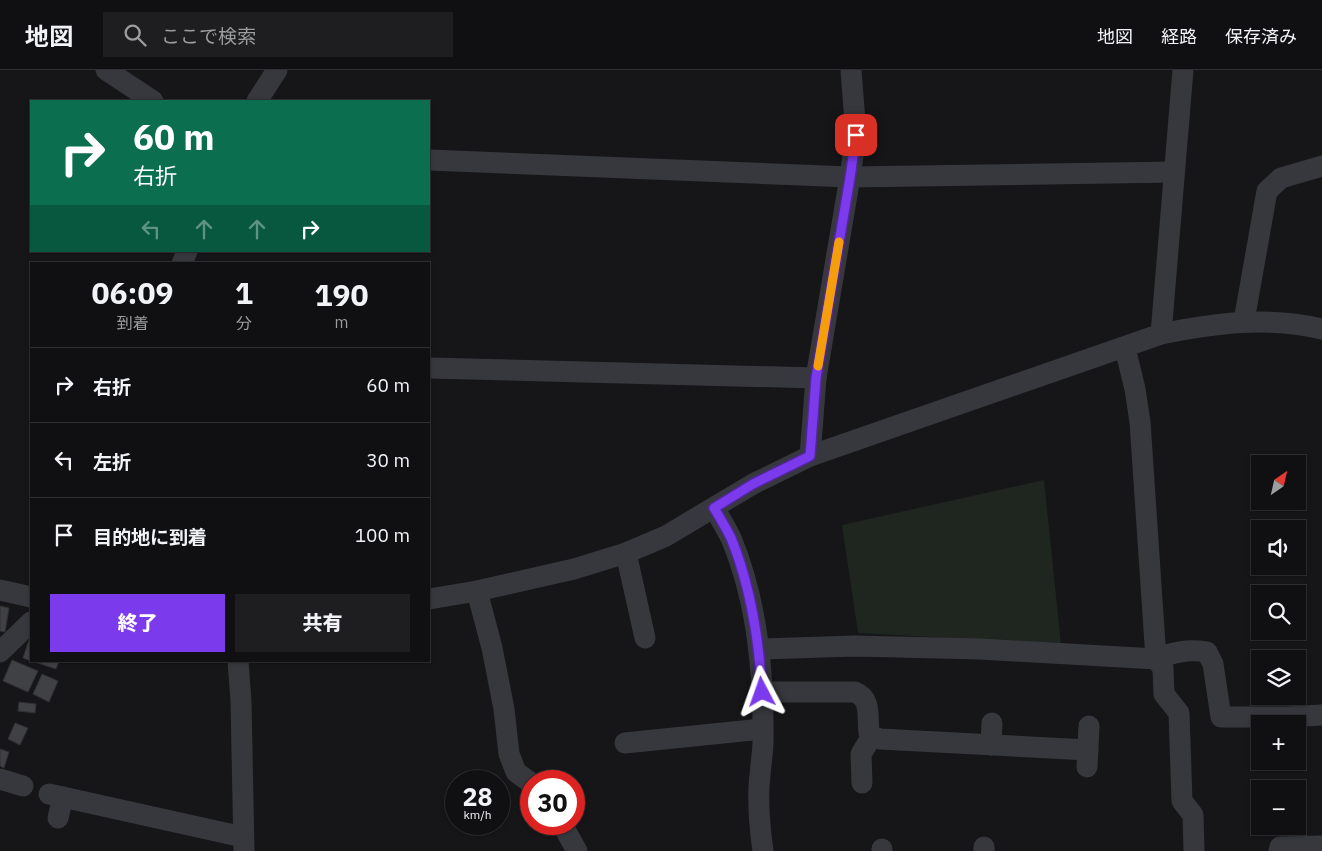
<!DOCTYPE html>
<html lang="ja">
<meta charset="utf-8">
<style>
:root{--surface:#101012;--page:#1e1e20;--text:#f1f3f6;--muted:#9c9d9f;--line:#303032;--accent:#7c3aed}
body{margin:0;font-family:"IBM Plex Sans","Noto Sans JP",sans-serif;background:var(--page);color:var(--text);height:100vh;display:flex;flex-direction:column;font-size:19px;white-space:nowrap}
*{box-sizing:border-box;margin:0}
p{font-size:16px;color:var(--muted)}
.icon{flex:none;width:28px;height:28px;fill:none;stroke:currentColor;stroke-width:2;stroke-linecap:round;stroke-linejoin:round}
.map{position:relative;flex:1;overflow:hidden}
.side{position:absolute;left:30px;top:192px;width:400px;height:400px;display:flex;flex-direction:column;background:var(--surface);border-radius:0px;box-shadow:0 1px 4px #0004,0 0 0 1px var(--line)}
.side>*{flex:none}
.hud{position:absolute;left:30px;top:30px;width:400px;height:152px;border-radius:0px;box-shadow:0 1px 4px #0004,0 0 0 1px var(--line);background:#0b6e4f;color:#fff;overflow:hidden}
.needle{width:32px;rotate:34deg}
.tools{position:absolute;left:1251px;top:385px;display:grid;gap:10px}
.tools a{display:grid;place-items:center;width:55px;height:55px;border-radius:0px;background:var(--surface);box-shadow:0 1px 4px #0004,0 0 0 1px var(--line);font-size:25px}
.speed{position:absolute;left:445px;top:700px;display:flex;gap:10px;font-size:25px;font-weight:700;text-align:center}
.speed>*{display:grid;place-content:center;width:65px;height:65px;border-radius:50%;background:var(--surface);box-shadow:0 1px 4px #0004,0 0 0 1px var(--line);line-height:1}
.speed small{font-size:12px;font-weight:400}
.speed .limit{border:8px solid #d22;background:#fff;color:#111}
.pin{position:absolute;display:grid;place-items:center;width:42px;height:42px;color:#fff;margin:-21px;border-radius:10px;box-shadow:0 2px 8px #0006}
.me{position:absolute;width:55px;margin:-28px;rotate:356deg;stroke-linejoin:round;filter:drop-shadow(0 0 4px #0008)}
.turn{display:flex;align-items:center;gap:18px;height:105px;padding:0 20px;font-size:22px}
.turn .icon{width:65px;height:65px;stroke-width:2.5}
.turn b{display:block;font-size:35px;line-height:42px}
.lanes{display:flex;align-items:center;height:48px;padding:0 20px;background:#0003;justify-content:center;gap:25px;direction:ltr}
.lanes .off{opacity:.35}
.eta{display:flex;justify-content:space-evenly;align-items:center;height:85px;text-align:center}
.eta b{font-size:30px;font-weight:800;line-height:35px}
.button{display:flex;gap:10px;margin-top:auto;padding:10px 20px}
.button a{flex:1;height:58px;border-radius:0px;background:var(--accent);color:#fff;font-size:20px;font-weight:800;line-height:58px;text-align:center}
.button a+a{background:var(--page);color:var(--text)}
ul{padding:0;list-style:none}
li{display:flex;align-items:center;gap:15px;height:75px;padding:0 20px;border-top:1px solid var(--line)}
li div{flex:1}
li b{display:block;font-size:19px}
li em{font-style:normal}
header{display:flex;align-items:center;gap:30px;box-sizing:border-box;height:70px;padding:0 25px;background:var(--surface);border-bottom:1px solid var(--line)}
header strong{font-size:24px}
nav{display:flex;gap:28px;margin-inline-start:auto;font-size:18px}
.search{width:350px;height:45px;background:var(--page);display:flex;align-items:center;gap:12px;box-sizing:border-box;padding:0 18px;border-radius:0px;color:var(--muted);font-size:19px}
.map>svg:first-child{display:block}
.green{fill:#1e261f}
.building{fill:#404145;stroke:#303034}
.lines{fill:none;stroke-linecap:round;stroke-linejoin:round}
.minor{stroke:#37383d;stroke-width:21}
.route-casing{stroke:#51269a;stroke-width:12}
.route{stroke:#7c3aed;stroke-width:9}
.slow{stroke:#f59e0b;stroke-width:9}
</style>
<header>
<strong>地図</strong>
<div class="search"><svg class="icon" aria-label="search" viewBox="0 0 24 24"><circle cx="10" cy="10" r="6"/><path d="M15 15l6 6"/></svg>ここで検索</div>
<nav><a>地図</a><a>経路</a><a>保存済み</a></nav>
</header>
<div class="map">
<svg width="1322" height="781" viewBox="0 0 1322 781">
<rect width="100%" height="100%" fill="#161618"/>
<path class="green" d="M1044 410 1061 574 858 563 842 455Z"/>
<g class="building">
<path d="M0 536 9 538 5 562 0 561Z"/>
<path d="M29 570 31 571V591L23 588Z"/>
<path d="M12 590 38 601 28 622 3 611Z"/>
<path d="M32 591H59L56 599Z"/>
<path d="M42 604 58 611 49 632 33 624Z"/>
<path d="M19 632 36 634 35 643 18 641Z"/>
<path d="M15 653 28 658 20 675 8 669Z"/>
<path d="M0 679 9 682 4 698 0 696Z"/>
</g>
<g class="lines">
<g class="minor">
<path d="M106 0 153 31"/>
<path d="M257 31 277 0"/>
<path d="M429 90 850 107 1174 102"/>
<path d="M182 194 187 181"/>
<path d="M1244 251 1267 121 1281 108 1322 96"/>
<path d="M1161 264 1183 0"/>
<path d="M1125 278 1135 319 1140 352 1156 589 1163 598 1164 624 1179 643 1182 731 1193 745 1194 781"/>
<path d="M429 298 816 308"/>
<path d="M810 386 816 308 850 107 856 65 851 0"/>
<path d="M714 438C720 448 726 458 731 468 758 533 764 605 763 674 762 688 760 702 759 716 758 738 760 760 763 781"/>
<path d="M626 483 645 568"/>
<path d="M0 520 31 527"/>
<path d="M477 521 492 578 504 639 509 684 516 702 531 713"/>
<path d="M429 529 477 521 574 499 626 483 666 466 753 414 810 386 1161 264C1215 253 1268 246 1322 259"/>
<path d="M759 579 855 576 980 579 1156 589C1174 582 1188 579 1207 582L1213 594 1221 647H1287L1322 645"/>
<path d="M0 582 31 552"/>
<path d="M238 591 241 631 244 781"/>
<path d="M762 622H855C872 629 867 647 869 663L872 666 880 669 1088 680"/>
<path d="M625 673 762 659"/>
<path d="M991 675 992 653"/>
<path d="M1087 697 1089 656"/>
<path d="M0 709 23 716"/>
<path d="M862 713 861 684 872 666"/>
<path d="M49 724 243 767"/>
<path d="M58 748 63 727"/>
<path d="M562 754 577 781"/>
<path d="M882 779V781"/>
<path d="M984 781V777"/>
<path d="M1279 781 1280 777 1322 776"/>
</g>
</g>
<g class="lines">
<defs>
<path id="route" d="M762 622C759 570 751 517 731 468 726 458 720 448 714 438L753 414 810 386 816 308 850 108 856 65"/>
</defs>
<use href="#route" class="route-casing"/>
<use href="#route" class="route"/>
<path class="slow" d="M818 296 839 172"/>
</g>
</svg>
<div class="tools">
<a><svg class="needle" viewBox="-14 -14 28 28"><path d="M0-13l5 13h-10z" fill="#e53935"/><path d="M0 13l5-13h-10z" fill="#9c9d9f"/></svg></a>
<a><svg class="icon" aria-label="sound" viewBox="0 0 24 24"><path d="M4 9h4l5-4v14l-5-4H4zM17 9q2 3 0 6"/></svg></a>
<a><svg class="icon" aria-label="search" viewBox="0 0 24 24"><circle cx="10" cy="10" r="6"/><path d="M15 15l6 6"/></svg></a>
<a><svg class="icon" aria-label="layers" viewBox="0 0 24 24"><path d="M12 4l9 5-9 5-9-5zM3 14l9 5 9-5"/></svg></a>
<a>+</a>
<a>−</a>
</div>
<div class="speed"><div>28<small>km/h</small></div><div class="limit">30</div></div>
<div class="pin" style="left:856px;top:65px;background:#d93025"><svg class="icon" aria-label="arrive" viewBox="0 0 24 24"><path d="M6 21V4h12l-3 4 3 4H6"/></svg></div>
<svg class="me" style="left:762px;top:622px" viewBox="-20 -20 40 40"><path d="M0-17L14 15 0 8-14 15z" fill="#7c3aed" stroke="#fff" stroke-width="4"/></svg>
<div class="hud">
<div class="turn"><svg class="icon" aria-label="right" viewBox="0 0 24 24"><path d="M7 20v-9h11M14 6l5 5-5 5"/></svg><div><b>60 m</b>右折</div></div>
<div class="lanes"><svg class="icon off" aria-label="left" viewBox="0 0 24 24"><path d="M17 20v-9H6M10 6l-5 5 5 5"/></svg><svg class="icon off" aria-label="ahead" viewBox="0 0 24 24"><path d="M12 20V5M6 11l6-6 6 6"/></svg><svg class="icon off" aria-label="ahead" viewBox="0 0 24 24"><path d="M12 20V5M6 11l6-6 6 6"/></svg><svg class="icon" aria-label="right" viewBox="0 0 24 24"><path d="M7 20v-9h11M14 6l5 5-5 5"/></svg></div>
</div>
<section class="side">
<div class="eta">
<div><b>06:09</b><p>到着</p></div>
<div><b>1</b><p>分</p></div>
<div><b>190</b><p>m</p></div>
</div>
<ul>
<li><svg class="icon" aria-label="right" viewBox="0 0 24 24"><path d="M7 20v-9h11M14 6l5 5-5 5"/></svg><div><b>右折</b></div><em>60 m</em></li>
<li><svg class="icon" aria-label="left" viewBox="0 0 24 24"><path d="M17 20v-9H6M10 6l-5 5 5 5"/></svg><div><b>左折</b></div><em>30 m</em></li>
<li><svg class="icon" aria-label="arrive" viewBox="0 0 24 24"><path d="M6 21V4h12l-3 4 3 4H6"/></svg><div><b>目的地に到着</b></div><em>100 m</em></li>
</ul>
<div class="button"><a>終了</a><a>共有</a></div>
</section>
</div>
